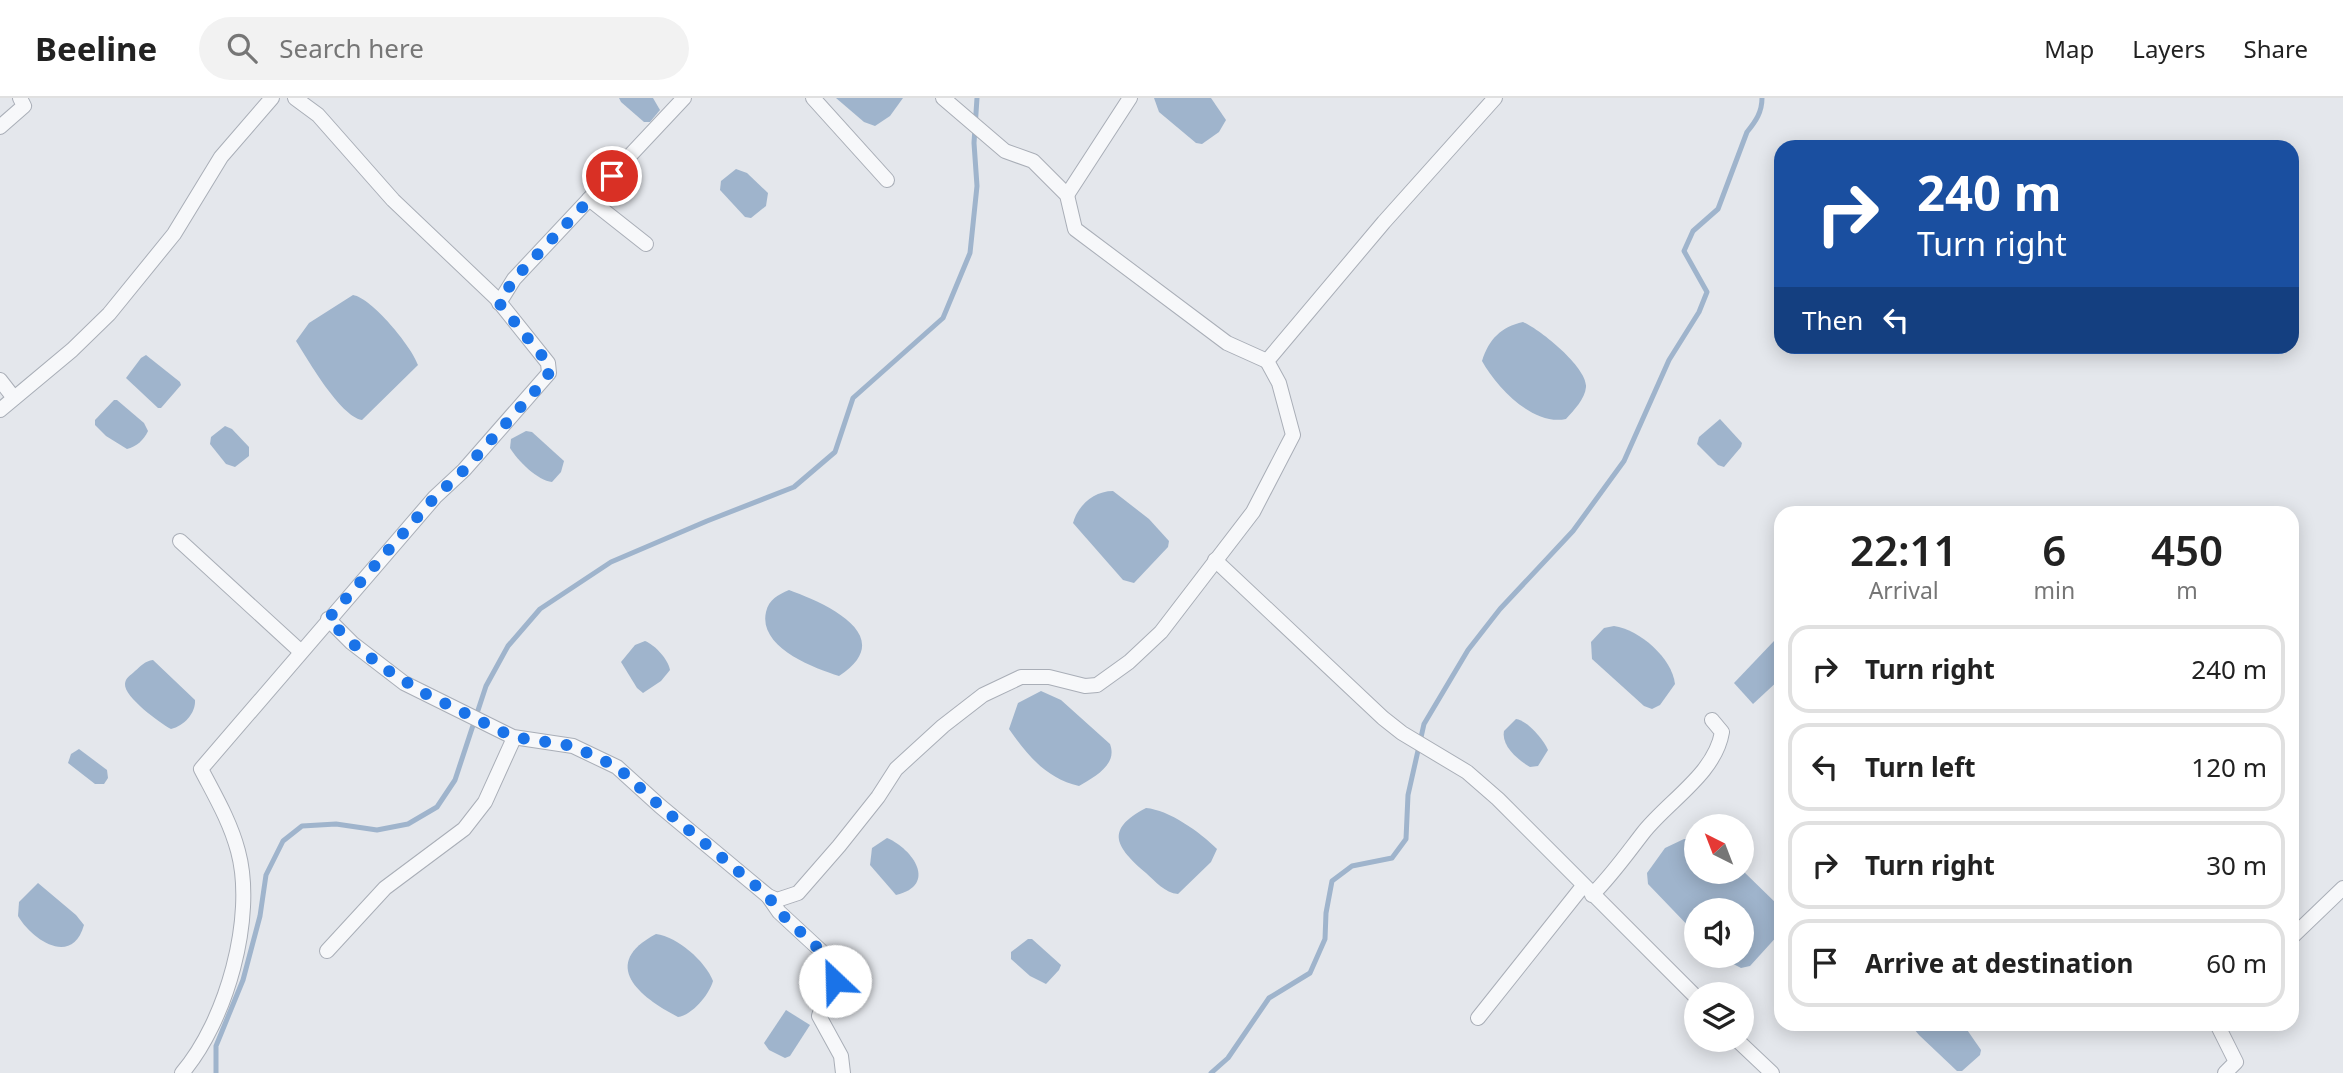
<!DOCTYPE html>
<style>
:root{--surface:#fff;--page:#f2f2f2;--text:#222;--muted:#767676;--line:#e0e0e0}
body{margin:0;font-family:"Noto Sans",sans-serif;background:var(--page);color:var(--text);height:100vh;display:flex;flex-direction:column;font-size:26px;white-space:nowrap}
*{box-sizing:border-box;margin:0}
p{font-size:23px;color:var(--muted)}
.icon{flex:none;width:38px;height:38px;fill:none;stroke:currentColor;stroke-width:2;stroke-linecap:round;stroke-linejoin:round}
.map{position:relative;flex:1;overflow:hidden}
.side{position:absolute;left:1774px;top:408px;width:525px;height:525px;display:flex;flex-direction:column;background:var(--surface);border-radius:21px;box-shadow:0 4px 18px #0003}
.side>*{flex:none}
.banner{position:absolute;left:1774px;top:42px;width:525px;height:214px;border-radius:21px;box-shadow:0 4px 18px #0003;background:#1a4fa0;color:#fff;overflow:hidden}
.needle{width:46px;rotate:318deg}
.buttons{position:absolute;left:1684px;top:716px;display:grid;gap:14px}
.buttons a{display:grid;place-items:center;width:70px;height:70px;border-radius:50%;background:var(--surface);box-shadow:0 4px 18px #0003;font-size:35px}
.pin{position:absolute;display:grid;place-items:center;width:60px;height:60px;color:#fff;margin:-30px;border:4px solid #fff;border-radius:50%;box-shadow:0 2px 7px #0007}
.me{position:absolute;width:77px;margin:-38px;rotate:336deg;stroke-linejoin:round;filter:drop-shadow(0 0 5px #0008)}
.turn{display:flex;align-items:center;gap:24px;height:147px;padding:0 28px;font-size:32px}
.turn .icon{width:91px;height:91px;stroke-width:2.5}
.turn b{display:block;font-size:49px;line-height:60px}
.then{display:flex;align-items:center;height:66px;padding:0 28px;background:#0003;gap:14px;font-size:26px}
.eta{display:flex;justify-content:space-evenly;align-items:center;height:119px;text-align:center}
.eta b{font-size:42px;font-weight:600;line-height:49px}
ul{padding:0;list-style:none}
li{display:flex;align-items:center;gap:21px;height:88px;margin:0 14px 10px;padding:0 14px;border:4px solid var(--line);border-radius:21px}
li div{flex:1}
li b{display:block;font-size:26px}
li em{font-style:normal}
header{display:flex;align-items:center;gap:42px;box-sizing:border-box;height:98px;padding:0 35px;background:var(--surface);border-bottom:2px solid var(--line)}
header strong{font-size:33px}
nav{display:flex;gap:38px;margin-inline-start:auto;font-size:24px}
.search{width:490px;height:63px;background:var(--page);display:flex;align-items:center;gap:18px;box-sizing:border-box;padding:0 24px;border-radius:38px;color:var(--muted);font-size:26px}
.map>svg:first-child{display:block}
.water{fill:#9fb4cc}
.lines{fill:none;stroke-linecap:round;stroke-linejoin:round}
.stream{stroke:#9fb4cc;stroke-width:5}
.street-casing{stroke:#a9aeb7;stroke-width:16}
.street{stroke:#f7f8fa;stroke-width:14}
.route{stroke:#1a73e8;stroke-width:12;stroke-dasharray:0 21.6}
</style>
<header>
<strong>Beeline</strong>
<div class="search"><svg class="icon" aria-label="search" viewBox="0 0 24 24"><circle cx="10" cy="10" r="6"/><path d="M15 15l6 6"/></svg>Search here</div>
<nav><a>Map</a><a>Layers</a><a>Share</a></nav>
</header>
<div class="map">
<svg width="2343" height="975" viewBox="0 0 2343 975">
<rect width="100%" height="100%" fill="#e4e7ec"/>
<g class="water">
<path d="M619 0H653L660 12 650 24H644L621 4Z"/>
<path d="M836 0H903L890 18 875 28 864 24Z"/>
<path d="M1154 0H1211L1226 22 1219 34 1202 46 1196 45 1159 14Z"/>
<path d="M736 71 747 75 768 95 766 108 751 120 745 119 720 92 721 83Z"/>
<path d="M353 197C372 200 412 249 418 267L362 322C340 318 308 262 296 243L309 225Z"/>
<path d="M1523 224C1540 231 1588 270 1586 289 1585 301 1574 312 1566 321 1533 328 1497 290 1482 263 1489 241 1501 229 1523 224Z"/>
<path d="M146 257 180 284 181 287 161 310H158L126 280 141 260Z"/>
<path d="M114 302H117L144 325 148 333C144 342 136 349 127 351L106 338 95 327V322Z"/>
<path d="M1720 321 1742 345 1741 349 1724 369 1718 367 1697 346 1699 339Z"/>
<path d="M225 328 232 331 249 349V358L235 369 226 366 210 346 211 339Z"/>
<path d="M526 333 532 334 564 363 561 374 552 384C538 383 517 362 510 350L511 341Z"/>
<path d="M1113 393 1149 421 1169 443 1168 449 1134 485 1123 482 1073 425C1078 407 1094 393 1113 393Z"/>
<path d="M789 492C825 505 900 538 839 578 813 570 758 549 766 514 769 501 778 497 789 492Z"/>
<path d="M1614 528C1640 532 1672 560 1675 586L1660 607 1652 611 1644 608 1592 561 1591 544 1604 530Z"/>
<path d="M645 543C655 547 668 561 670 572L661 583 643 595 637 590 621 564 635 547Z"/>
<path d="M1774 543 1781 546V580L1753 606 1734 585Z"/>
<path d="M153 562 195 602C196 615 184 628 171 631 160 625 124 599 125 586 125 580 131 577 135 573 141 568 145 563 153 562Z"/>
<path d="M1041 593 1061 602 1110 646C1118 667 1094 679 1079 688 1047 681 1027 657 1009 631L1018 605Z"/>
<path d="M1516 621C1528 623 1543 641 1548 652L1538 668 1530 669C1518 662 1501 648 1504 633Z"/>
<path d="M79 651 107 672 108 680 104 686H95L68 665 71 656Z"/>
<path d="M1146 710C1169 712 1200 734 1217 751L1211 764 1178 796C1165 795 1155 783 1146 775 1116 749 1104 732 1146 710Z"/>
<path d="M887 740C913 751 938 787 896 797L870 767 872 750Z"/>
<path d="M1684 741H1696V774H1741V771L1781 810V834L1750 868 1741 870 1718 858H1741V812H1696V836L1648 786 1647 775 1665 750Z"/>
<path d="M38 785 76 817 84 827C72 869 32 842 18 818L19 804Z"/>
<path d="M656 836C678 839 705 863 713 883 709 897 692 917 678 919 639 899 599 866 656 836Z"/>
<path d="M1028 841H1032L1061 867 1059 872 1046 886 1030 878 1011 861V854Z"/>
<path d="M786 912 810 927 790 958 785 960 769 952 764 945Z"/>
<path d="M1916 926H1963L1981 952 1980 957 1962 973H1957L1919 937 1914 931Z"/>
</g>
<g class="lines">
<g class="stream">
<path d="M216 975V948L243 882 260 818 266 777 283 743 302 728 336 726 377 732 408 726 437 709 455 682 486 588 508 548 540 511 611 464 707 423 794 389 835 354 853 300 943 220 970 155 977 88 974 45 977 0"/>
<path d="M1211 975 1228 960 1269 900 1310 875 1325 841 1326 815 1332 783 1352 768 1392 760 1406 741 1408 697 1424 626 1468 552 1500 511 1573 433 1624 363 1669 262 1699 214 1707 194 1684 153 1693 133 1718 111 1747 34C1756 23 1762 14 1762 0"/>
</g>
<defs>
<g id="street">
<path d="M813 0 887 82"/>
<path d="M943 0 1005 53 1033 63 1067 97 1075 131 1227 245 1267 263"/>
<path d="M0 29 24 8 20 0"/>
<path d="M1067 97 1130 0"/>
<path d="M589 101 646 146"/>
<path d="M499 205 514 181 684 0"/>
<path d="M0 282 14 300"/>
<path d="M0 312 72 252 109 216 174 136 221 59 272 0"/>
<path d="M180 443 300 553"/>
<path d="M1215 462 1383 620 1402 635 1467 674 1498 701 1696 899"/>
<path d="M328 521 352 545 404 585 513 639 573 648 617 669 660 708 768 798 777 802 798 795 839 748 878 699 896 671 943 628 983 597 1021 579H1049L1085 588 1097 587 1129 564 1161 534 1253 414 1293 337 1279 285 1267 263 1384 124 1495 0"/>
<path d="M1592 797C1612 777 1626 757 1643 735 1668 703 1715 676 1722 634L1712 622"/>
<path d="M768 798 779 814 833 864C841 885 824 898 819 918L841 958 843 975"/>
<path d="M2292 839 2343 790"/>
<path d="M327 853 385 790 464 731 485 704 514 640"/>
<path d="M1478 920 1583 788"/>
<path d="M2217 926 2236 964 2225 975"/>
<path d="M1737 942 1772 975"/>
<path d="M182 975C226 924 256 819 238 753 230 723 215 698 201 671L435 399 464 372 549 275 548 265 496 200 393 102 318 17 295 0"/>
</g>
</defs>
<use href="#street" class="street-casing"/>
<use href="#street" class="street"/>
</g>
<g class="lines">
<path class="route" d="M612 78 514 181 499 205 548 265 549 275 535 293 464 372 435 399 328 521 352 545 384 570 424 595 513 639 573 648 617 669 660 708 768 798 779 814 833 864 836 874 835 883"/>
</g>
</svg>
<div class="buttons">
<a><svg class="needle" viewBox="-14 -14 28 28"><path d="M0-13l5 13h-10z" fill="#e53935"/><path d="M0 13l5-13h-10z" fill="#767676"/></svg></a>
<a><svg class="icon" aria-label="sound" viewBox="0 0 24 24"><path d="M4 9h4l5-4v14l-5-4H4zM17 9q2 3 0 6"/></svg></a>
<a><svg class="icon" aria-label="layers" viewBox="0 0 24 24"><path d="M12 4l9 5-9 5-9-5zM3 14l9 5 9-5"/></svg></a>
</div>
<div class="pin" style="left:612px;top:78px;background:#d93025"><svg class="icon" aria-label="arrive" viewBox="0 0 24 24"><path d="M6 21V4h12l-3 4 3 4H6"/></svg></div>
<svg class="me" style="left:835px;top:883px" viewBox="-20 -20 40 40"><circle r="19" fill="#fff"/><path d="M0-13L10 11 0 6-10 11z" fill="#1a73e8"/></svg>
<div class="banner">
<div class="turn"><svg class="icon" aria-label="right" viewBox="0 0 24 24"><path d="M7 20v-9h11M14 6l5 5-5 5"/></svg><div><b>240 m</b>Turn right</div></div>
<div class="then">Then<svg class="icon" aria-label="left" viewBox="0 0 24 24"><path d="M17 20v-9H6M10 6l-5 5 5 5"/></svg></div>
</div>
<section class="side">
<div class="eta">
<div><b>22:11</b><p>Arrival</p></div>
<div><b>6</b><p>min</p></div>
<div><b>450</b><p>m</p></div>
</div>
<ul>
<li><svg class="icon" aria-label="right" viewBox="0 0 24 24"><path d="M7 20v-9h11M14 6l5 5-5 5"/></svg><div><b>Turn right</b></div><em>240 m</em></li>
<li><svg class="icon" aria-label="left" viewBox="0 0 24 24"><path d="M17 20v-9H6M10 6l-5 5 5 5"/></svg><div><b>Turn left</b></div><em>120 m</em></li>
<li><svg class="icon" aria-label="right" viewBox="0 0 24 24"><path d="M7 20v-9h11M14 6l5 5-5 5"/></svg><div><b>Turn right</b></div><em>30 m</em></li>
<li><svg class="icon" aria-label="arrive" viewBox="0 0 24 24"><path d="M6 21V4h12l-3 4 3 4H6"/></svg><div><b>Arrive at destination</b></div><em>60 m</em></li>
</ul>
</section>
</div>
